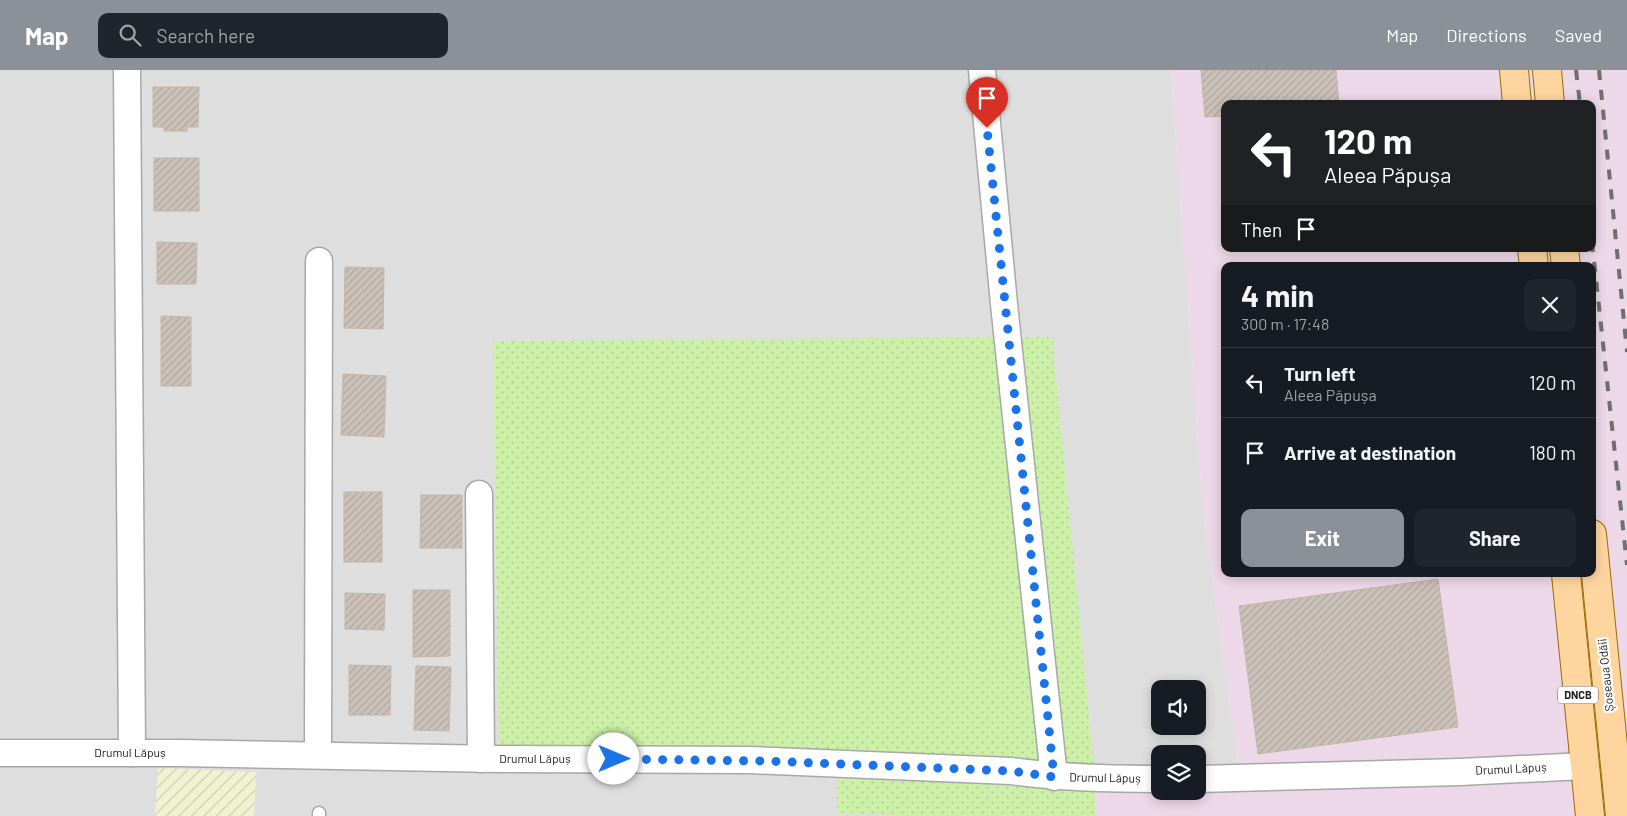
<!DOCTYPE html>
<meta charset="utf-8">
<style>
:root{--surface:#171b24;--page:#20242c;--text:#f1f3f6;--muted:#9ea1a6;--line:#363941;--accent:#8c9099}
body{margin:0;font-family:Barlow,sans-serif;background:var(--page);color:var(--text);height:100vh;display:flex;flex-direction:column;font-size:19px;white-space:nowrap}
*{box-sizing:border-box;margin:0}
p{font-size:16px;color:var(--muted)}
.icon{flex:none;width:28px;height:28px;fill:none;stroke:currentColor;stroke-width:2;stroke-linecap:round;stroke-linejoin:round}
.map{position:relative;flex:1;overflow:hidden}
.panel{position:absolute;left:1221px;top:192px;width:375px;height:315px;display:flex;flex-direction:column;background:var(--surface);border-radius:10px;box-shadow:0 2px 12px #0003}
.panel>*{flex:none}
.banner{position:absolute;left:1221px;top:30px;width:375px;height:152px;border-radius:10px;box-shadow:0 2px 12px #0003;background:#202124;color:#fff;overflow:hidden}
.fabs{position:absolute;left:1151px;top:610px;display:grid;gap:10px}
.fabs a{display:grid;place-items:center;width:55px;height:55px;border-radius:10px;background:var(--surface);box-shadow:0 2px 12px #0003;font-size:25px}
.pin{position:absolute;display:grid;place-items:center;width:42px;height:42px;color:#fff;margin:-51px -21px;border-radius:50% 50% 50% 0;rotate:-45deg;box-shadow:0 0 5px #0007}
.pin .icon{rotate:45deg}
.me{position:absolute;width:55px;margin:-28px;rotate:90deg;stroke-linejoin:round;filter:drop-shadow(0 0 4px #0008)}
.turn{display:flex;align-items:center;gap:18px;height:105px;padding:0 20px;font-size:22px}
.turn .icon{width:65px;height:65px;stroke-width:2.5}
.turn b{display:block;font-size:35px;line-height:42px}
.then{display:flex;align-items:center;height:48px;padding:0 20px;background:#0003;gap:10px;font-size:19px}
.round{display:grid;place-items:center;flex:none;width:52px;height:52px;border-radius:10px;background:var(--page)}
.head{display:flex;align-items:center;justify-content:space-between;height:85px;padding:0 20px}
h1{font-size:30px;font-weight:700;line-height:38px}
.primary-button{display:flex;gap:10px;margin-top:auto;padding:10px 20px}
.primary-button a{flex:1;height:58px;border-radius:10px;background:var(--accent);color:#fff;font-size:20px;font-weight:700;line-height:58px;text-align:center}
.primary-button a+a{background:var(--page);color:var(--text)}
ul{padding:0;list-style:none}
li{display:flex;align-items:center;gap:15px;height:70px;padding:0 20px;border-top:1px solid var(--line)}
li div{flex:1}
li b{display:block;font-size:19px}
li em{font-style:normal}
header{display:flex;align-items:center;gap:30px;box-sizing:border-box;height:70px;padding:0 25px;background:var(--accent);color:#fff}
header strong{font-size:24px}
nav{display:flex;gap:28px;margin-inline-start:auto;font-size:18px}
.search{width:350px;height:45px;background:var(--page);display:flex;align-items:center;gap:12px;box-sizing:border-box;padding:0 18px;border-radius:10px;color:var(--muted);font-size:19px}
.map>svg:first-child{display:block}
.residential{fill:#dfdede;fill-rule:evenodd}
.industrial{fill:#ecd8e8;fill-rule:evenodd}
.farmland{fill:url(#farmland-furrows)}
.grass{fill:url(#grass-dots)}
.building{fill:url(#building-hatch);stroke:#c5b4a7}
.lines{fill:none;stroke-linecap:round;stroke-linejoin:round}
.lane-casing{stroke:#a8a8a8;stroke-width:15}
.street-casing{stroke:#a8a8a8;stroke-width:29}
.primary-casing{stroke:#9e6900;stroke-width:30}
.lane{stroke:#fff;stroke-width:12}
.street{stroke:#fff;stroke-width:26}
.primary{stroke:#ffd59f;stroke-width:28}
.rail{stroke:#6f6f6f;stroke-width:4;stroke-dasharray:10 10;stroke-linecap:butt}
.route{stroke:#1a73e8;stroke-width:9;stroke-dasharray:0 16.2}
.labels{text-anchor:middle;stroke-width:4.5;stroke-linejoin:round;paint-order:stroke}
.shield{fill:#fff;stroke:#646464;stroke-width:1}
.shield-label{font-size:11px;font-weight:bold;fill:#212121}
.street-label{font-size:12px;fill:#212121;stroke:#fff}
</style>
<header>
<strong>Map</strong>
<div class="search"><svg class="icon" aria-label="search" viewBox="0 0 24 24"><circle cx="10" cy="10" r="6"/><path d="M15 15l6 6"/></svg>Search here</div>
<nav><a>Map</a><a>Directions</a><a>Saved</a></nav>
</header>
<div class="map">
<svg width="1627" height="746" viewBox="0 0 1627 746">
<defs>
<pattern id="farmland-furrows" width="10" height="10" patternUnits="userSpaceOnUse" patternTransform="scale(1.25)"><rect width="10" height="10" fill="#f0f2d1"/><path d="M-1 1l2-2M0 10L10 0M9 11l2-2" fill="none" stroke="#cecfb3"/></pattern>
<pattern id="grass-dots" width="8" height="8" patternUnits="userSpaceOnUse" patternTransform="scale(1.25)"><rect width="8" height="8" fill="#ccf0a8"/><path d="M2 2h.1M6 6h.1" fill="none" stroke="#afce90" stroke-width="1.8" stroke-linecap="round"/></pattern>
<pattern id="building-hatch" width="6" height="6" patternUnits="userSpaceOnUse" patternTransform="scale(1.25)"><rect width="6" height="6" fill="#cbc1b9"/><path d="M-1 1l2-2M0 6l6-6M5 7l2-2" fill="none" stroke="#aea69f"/></pattern>
</defs>
<rect width="100%" height="100%" fill="#f2eee7"/>
<path class="residential" d="M0 0H1171L1203 442 1240 709H1198V684H1160V709L1095 710V746H0ZM1160 619H1198V656H1160Z"/>
<path class="industrial" d="M1171 0H1627V746H1095V710L1160 721H1198L1240 709 1203 442ZM1225 34H1592V179H1225ZM1225 196H1592V504H1225Z"/>
<path class="farmland" d="M158 698 256 702 254 746H155Z"/>
<path class="grass" d="M1052 267 1095 709V746H934L837 743 838 694 499 689 493 271Z"/>
<g class="building">
<path d="M1201 0H1336L1339 34H1225V46L1205 47Z"/>
<path d="M153 17H199L198 57H187V61H164V57H153Z"/>
<rect x="154" y="88" width="45" height="53"/>
<path d="M157 172 197 173 196 214H157Z"/>
<path d="M345 197 384 198 383 259 344 258Z"/>
<path d="M161 246 191 247V316H161Z"/>
<path d="M343 304 386 306 384 367 341 365Z"/>
<rect x="344" y="422" width="38" height="70"/>
<path d="M421 425H462V478H420Z"/>
<path d="M1438 509 1458 657 1258 684 1239 536Z"/>
<path d="M413 520H450V586L413 587Z"/>
<path d="M345 523 385 524 384 560 345 559Z"/>
<path d="M349 595 391 596 390 645H349Z"/>
<path d="M416 596 451 597 449 661 414 660Z"/>
</g>
<g class="lines">
<defs>
<path id="lane" d="M319 746V743"/>
<g id="street">
<path d="M127 0 132 683"/>
<path d="M982 0 1004 234 1054 707"/>
<path d="M479 424 481 689"/>
<path d="M0 683H180L499 689 749 690 1011 701C1062 708 1109 709 1160 709"/>
<path d="M318 685 319 191"/>
<path d="M1198 709 1460 702 1585 696"/>
</g>
<g id="primary">
<path d="M1514 0 1517 34"/>
<path d="M1547 0 1550 34"/>
<path d="M1532 179 1534 196"/>
<path d="M1564 179 1566 196"/>
<path d="M1592 464 1620 746"/>
<path d="M1566 504 1590 746"/>
</g>
</defs>
<use href="#lane" class="lane-casing"/>
<use href="#street" class="street-casing"/>
<use href="#primary" class="primary-casing"/>
<use href="#lane" class="lane"/>
<use href="#street" class="street"/>
<use href="#primary" class="primary"/>
<g class="rail">
<path d="M1576 0 1580 34"/>
<path d="M1599 0 1627 282"/>
<path d="M1592 172 1627 495"/>
</g>
</g>
<g class="lines">
<path class="route" d="M614 689 766 691 1011 701 1054 707 987 58"/>
</g>
<g class="labels">
<rect class="shield" x="1558" y="616.5" width="40" height="17" rx="4"/>
<g class="shield-label">
<text x="1578" y="629">DNCB</text>
</g>
<g class="street-label">
<text transform="translate(1606 605) rotate(-96)" y="4">Șoseaua Odăii</text>
<text x="130" y="687">Drumul Lăpuș</text>
<text x="535" y="693">Drumul Lăpuș</text>
<text transform="translate(1511 699) rotate(-3)" y="4">Drumul Lăpuș</text>
<text transform="translate(1105 708) rotate(1)" y="4">Drumul Lăpuș</text>
</g>
</g>
</svg>
<div class="fabs">
<a><svg class="icon" aria-label="sound" viewBox="0 0 24 24"><path d="M4 9h4l5-4v14l-5-4H4zM17 9q2 3 0 6"/></svg></a>
<a><svg class="icon" aria-label="layers" viewBox="0 0 24 24"><path d="M12 4l9 5-9 5-9-5zM3 14l9 5 9-5"/></svg></a>
</div>
<div class="pin" style="left:987px;top:58px;background:#d93025"><svg class="icon" aria-label="arrive" viewBox="0 0 24 24"><path d="M6 21V4h12l-3 4 3 4H6"/></svg></div>
<svg class="me" style="left:614px;top:689px" viewBox="-20 -20 40 40"><circle r="19" fill="#fff"/><path d="M0-13L10 11 0 6-10 11z" fill="#1a73e8"/></svg>
<div class="banner">
<div class="turn"><svg class="icon" aria-label="left" viewBox="0 0 24 24"><path d="M17 20v-9H6M10 6l-5 5 5 5"/></svg><div><b>120 m</b>Aleea Păpușa</div></div>
<div class="then">Then<svg class="icon" aria-label="arrive" viewBox="0 0 24 24"><path d="M6 21V4h12l-3 4 3 4H6"/></svg></div>
</div>
<section class="panel">
<div class="head"><div><h1>4 min</h1><p>300 m · 17:48</p></div><a class="round"><svg class="icon" aria-label="close" viewBox="0 0 24 24"><path d="M6 6l12 12M18 6L6 18"/></svg></a></div>
<ul>
<li><svg class="icon" aria-label="left" viewBox="0 0 24 24"><path d="M17 20v-9H6M10 6l-5 5 5 5"/></svg><div><b>Turn left</b><p>Aleea Păpușa</p></div><em>120 m</em></li>
<li><svg class="icon" aria-label="arrive" viewBox="0 0 24 24"><path d="M6 21V4h12l-3 4 3 4H6"/></svg><div><b>Arrive at destination</b></div><em>180 m</em></li>
</ul>
<div class="primary-button"><a>Exit</a><a>Share</a></div>
</section>
</div>
